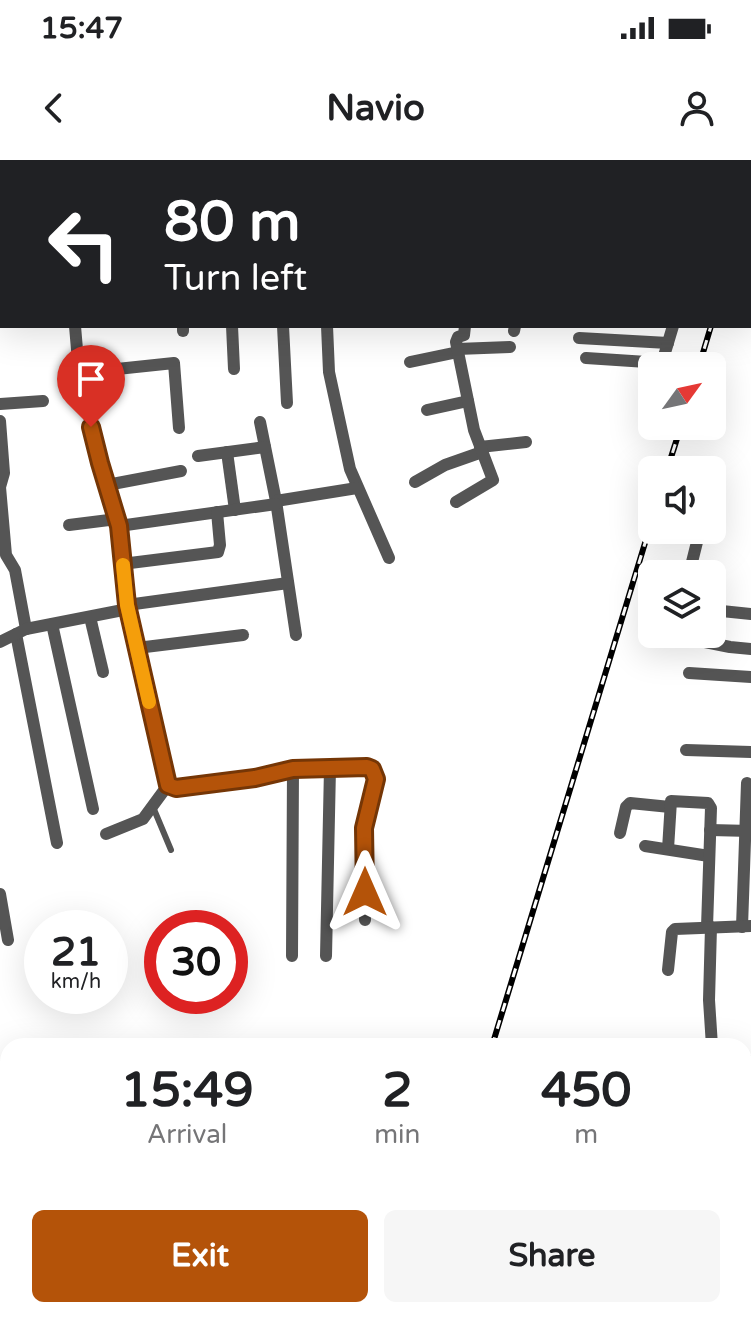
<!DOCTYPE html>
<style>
:root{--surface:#fff;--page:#f6f6f6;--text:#202124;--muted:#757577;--accent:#b45309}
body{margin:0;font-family:"Varela Round",sans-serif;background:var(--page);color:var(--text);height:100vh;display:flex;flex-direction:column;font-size:30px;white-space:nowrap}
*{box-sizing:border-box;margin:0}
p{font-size:26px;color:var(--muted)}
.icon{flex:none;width:44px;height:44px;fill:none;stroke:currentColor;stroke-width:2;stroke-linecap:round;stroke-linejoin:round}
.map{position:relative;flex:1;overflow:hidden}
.sheet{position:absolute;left:0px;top:878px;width:752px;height:280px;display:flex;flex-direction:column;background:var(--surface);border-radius:24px 24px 0 0;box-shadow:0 8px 32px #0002}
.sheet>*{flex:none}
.guide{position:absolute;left:0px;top:0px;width:752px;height:168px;box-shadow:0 8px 32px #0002;background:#202124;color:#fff;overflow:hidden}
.needle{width:52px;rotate:57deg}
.tools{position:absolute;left:638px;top:192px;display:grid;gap:16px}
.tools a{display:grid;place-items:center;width:88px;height:88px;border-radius:12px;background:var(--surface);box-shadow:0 8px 32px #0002;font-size:40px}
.speed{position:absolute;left:24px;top:750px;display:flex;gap:16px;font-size:40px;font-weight:700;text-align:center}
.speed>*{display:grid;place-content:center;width:104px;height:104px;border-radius:50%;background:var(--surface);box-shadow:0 8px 32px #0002;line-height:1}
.speed small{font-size:20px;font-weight:400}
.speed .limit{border:12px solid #d22;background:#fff;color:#111}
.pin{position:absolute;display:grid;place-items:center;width:68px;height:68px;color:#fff;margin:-82px -34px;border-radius:50% 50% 50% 0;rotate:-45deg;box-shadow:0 0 8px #0007}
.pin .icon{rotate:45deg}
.me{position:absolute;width:88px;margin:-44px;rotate:0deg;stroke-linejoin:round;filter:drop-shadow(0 0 6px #0008)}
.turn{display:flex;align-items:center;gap:28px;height:168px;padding:0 32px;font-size:36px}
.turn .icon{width:104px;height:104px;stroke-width:2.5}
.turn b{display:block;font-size:56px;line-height:68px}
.eta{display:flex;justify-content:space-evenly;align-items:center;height:136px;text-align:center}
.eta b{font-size:48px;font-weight:700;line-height:56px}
.primary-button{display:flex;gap:16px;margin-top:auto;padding:16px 32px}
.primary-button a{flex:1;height:92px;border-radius:12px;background:var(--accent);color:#fff;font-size:32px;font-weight:700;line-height:92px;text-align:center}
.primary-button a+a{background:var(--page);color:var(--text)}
.status{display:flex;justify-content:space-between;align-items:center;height:56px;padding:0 40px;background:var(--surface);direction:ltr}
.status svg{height:22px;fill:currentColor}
header{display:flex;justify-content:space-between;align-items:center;height:104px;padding:0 32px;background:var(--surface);font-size:36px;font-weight:700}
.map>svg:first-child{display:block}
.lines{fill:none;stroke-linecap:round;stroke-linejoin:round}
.path{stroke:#777;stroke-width:2;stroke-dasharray:2 4;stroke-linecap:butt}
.service{stroke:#555;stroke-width:6}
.minor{stroke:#555;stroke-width:12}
.rail-casing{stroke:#000;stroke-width:6}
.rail{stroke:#fff;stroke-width:3;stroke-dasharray:9;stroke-linecap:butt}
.route-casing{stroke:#753606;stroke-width:20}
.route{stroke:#b45309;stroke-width:14}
.slow{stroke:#f59e0b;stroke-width:14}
</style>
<div class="status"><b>15:47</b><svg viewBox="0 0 49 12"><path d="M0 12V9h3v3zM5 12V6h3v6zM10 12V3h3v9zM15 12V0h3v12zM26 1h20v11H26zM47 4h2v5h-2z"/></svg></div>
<header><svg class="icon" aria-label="back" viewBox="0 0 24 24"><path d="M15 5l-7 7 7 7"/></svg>Navio<svg class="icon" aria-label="person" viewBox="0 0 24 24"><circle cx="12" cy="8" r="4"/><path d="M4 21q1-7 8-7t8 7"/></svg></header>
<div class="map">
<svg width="751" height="1158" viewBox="0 0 751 1158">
<rect width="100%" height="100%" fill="#fff"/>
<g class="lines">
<path class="path" d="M379 1158 382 1150"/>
<g class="service">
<path d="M153 647 171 690"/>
<path d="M133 1158 136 1150"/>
</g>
<g class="minor">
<path d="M107 0V2"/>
<path d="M403 0V2"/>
<path d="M523 0V2"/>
<path d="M548 0 571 2"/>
<path d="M650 0V2"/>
<path d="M29 2V0"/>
<path d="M52 2V0"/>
<path d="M147 2V0"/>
<path d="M193 2V0"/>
<path d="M361 2 362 0"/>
<path d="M722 2 723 0"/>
<path d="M0 82 2 81"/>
<path d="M75 166 79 213 100 303 119 366 127 445 168 625 176 628 255 618 290 609 367 607 372 609 376 619 364 668 365 760"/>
<path d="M183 166V171"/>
<path d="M232 166 234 209"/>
<path d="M283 166 287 243"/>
<path d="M327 166 329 212 350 309 389 398"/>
<path d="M514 171 515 166"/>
<path d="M579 178 668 183"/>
<path d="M457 189 510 187"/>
<path d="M586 198 662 203"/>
<path d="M410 202 458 192"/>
<path d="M661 206 673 166"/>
<path d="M79 213 174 203 179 268"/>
<path d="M651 240 652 236"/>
<path d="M0 244 43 241"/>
<path d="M427 250 468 241"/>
<path d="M0 261 4 313 0 327 6 395 15 410 26 469"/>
<path d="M260 262 276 341 296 475"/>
<path d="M480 287 526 282"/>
<path d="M227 292 235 350"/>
<path d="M198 296 265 287"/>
<path d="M415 322 445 305 482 292"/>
<path d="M107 325 181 311"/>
<path d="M276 341 357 328"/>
<path d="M456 342 493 320 474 270 456 182 458 177 464 175 465 166"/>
<path d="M69 365 117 359"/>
<path d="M119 366 276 344"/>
<path d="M122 404 218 392 220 385 217 352"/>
<path d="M689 414 700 370"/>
<path d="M127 445 288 423"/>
<path d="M712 450 751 454"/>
<path d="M90 457 103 512"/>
<path d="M52 464 93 649"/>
<path d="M644 470 652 471"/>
<path d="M16 474 57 683"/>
<path d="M665 474 730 487 751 489"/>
<path d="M0 482 26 469 128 449"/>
<path d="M137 488 243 475"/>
<path d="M689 513 751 517"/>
<path d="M686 590 751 592"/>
<path d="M710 670 751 671"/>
<path d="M620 673 626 647 630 643 670 647"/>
<path d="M106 674 143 659 168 625"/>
<path d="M645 686 709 696"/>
<path d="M668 689 671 641 708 643 711 648 707 767"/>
<path d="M0 734 8 780"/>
<path d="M711 767 709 840 712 886"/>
<path d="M742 767 747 623"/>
<path d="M292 796 293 609"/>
<path d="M326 796 330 608"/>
<path d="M668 810 672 772 675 769 751 766"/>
<path d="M744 901H751"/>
</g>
<defs>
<g id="rail">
<path d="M750 37 751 34"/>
<path d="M699 206 711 166"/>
<path d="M667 310 681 266"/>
<path d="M492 886 652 360"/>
<path d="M409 1158 412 1150"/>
</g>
</defs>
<use href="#rail" class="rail-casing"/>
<use href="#rail" class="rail"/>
</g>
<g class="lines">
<defs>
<path id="route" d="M91 267 100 303 119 366 127 445 168 625 176 628 255 618 293 609 367 607 372 609 376 619 364 668 365 732"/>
</defs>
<use href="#route" class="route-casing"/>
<use href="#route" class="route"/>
<path class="slow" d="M123 405 127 445 149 542"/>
</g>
</svg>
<div class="tools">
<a><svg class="needle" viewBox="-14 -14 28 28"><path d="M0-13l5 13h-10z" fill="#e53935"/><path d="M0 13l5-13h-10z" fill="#757577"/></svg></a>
<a><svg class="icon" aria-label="sound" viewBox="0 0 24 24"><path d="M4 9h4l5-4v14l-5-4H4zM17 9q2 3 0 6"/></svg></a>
<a><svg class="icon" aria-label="layers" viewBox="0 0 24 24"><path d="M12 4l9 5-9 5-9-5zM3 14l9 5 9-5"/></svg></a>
</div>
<div class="speed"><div>21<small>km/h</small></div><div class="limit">30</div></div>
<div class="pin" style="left:91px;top:267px;background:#d93025"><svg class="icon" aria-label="arrive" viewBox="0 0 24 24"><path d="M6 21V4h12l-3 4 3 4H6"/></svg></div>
<svg class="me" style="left:365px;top:732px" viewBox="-20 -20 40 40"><path d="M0-17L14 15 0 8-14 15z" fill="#b45309" stroke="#fff" stroke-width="4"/></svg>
<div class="guide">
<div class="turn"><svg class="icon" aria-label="left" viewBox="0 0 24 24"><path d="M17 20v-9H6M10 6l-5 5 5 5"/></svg><div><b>80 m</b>Turn left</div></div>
</div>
<section class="sheet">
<div class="eta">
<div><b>15:49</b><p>Arrival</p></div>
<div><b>2</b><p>min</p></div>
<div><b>450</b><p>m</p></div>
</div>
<div class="primary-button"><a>Exit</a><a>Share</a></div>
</section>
</div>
